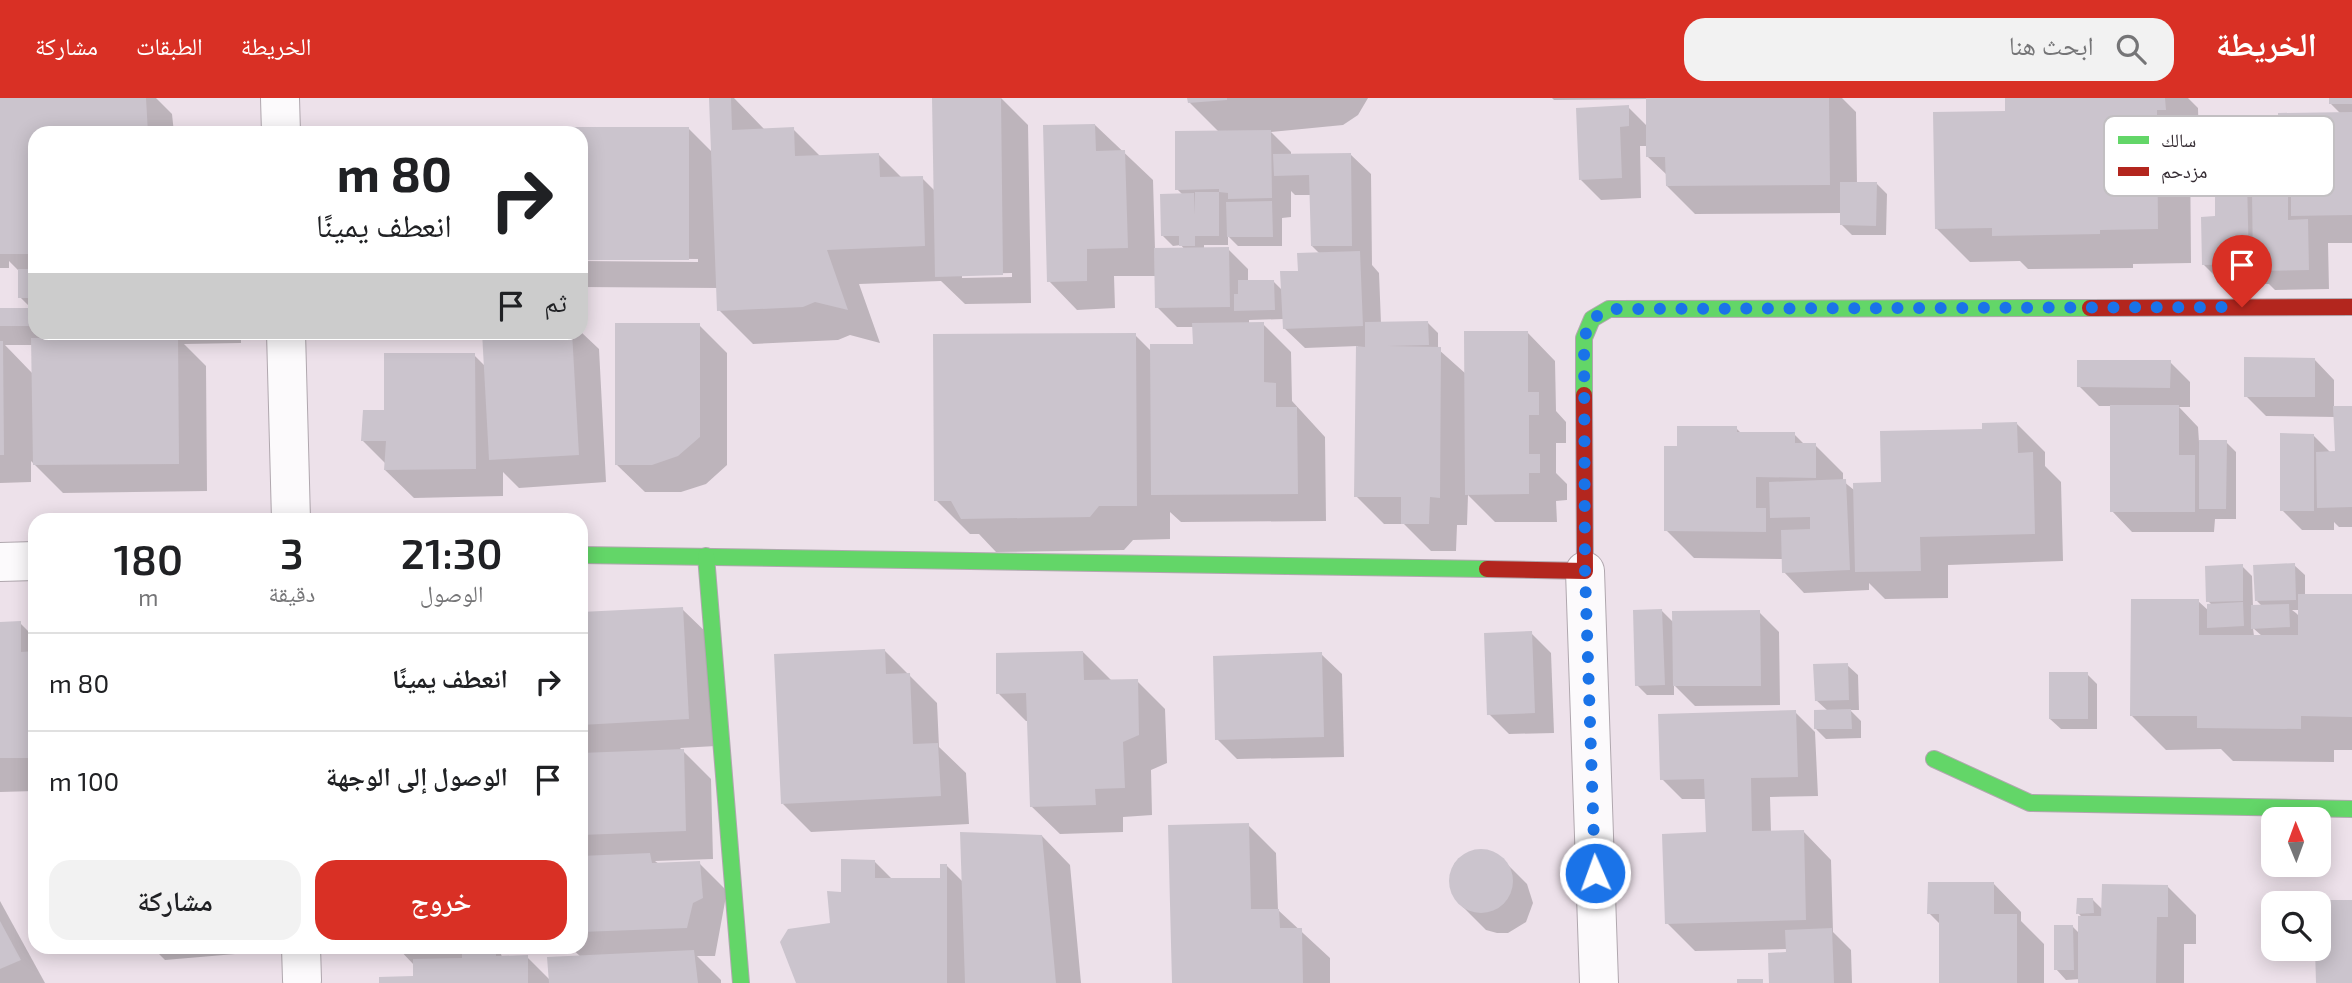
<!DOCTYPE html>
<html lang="ar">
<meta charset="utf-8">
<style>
:root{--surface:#fff;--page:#f2f2f2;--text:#202124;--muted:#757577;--line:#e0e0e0;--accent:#d93025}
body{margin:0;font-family:"Exo 2","Noto Naskh Arabic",sans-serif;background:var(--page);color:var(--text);direction:rtl;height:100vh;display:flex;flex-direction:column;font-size:26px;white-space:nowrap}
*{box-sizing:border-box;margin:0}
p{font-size:23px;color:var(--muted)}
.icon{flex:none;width:38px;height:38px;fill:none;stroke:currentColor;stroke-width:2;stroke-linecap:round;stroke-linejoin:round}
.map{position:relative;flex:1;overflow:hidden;direction:ltr}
.sheet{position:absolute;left:28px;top:415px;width:560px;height:441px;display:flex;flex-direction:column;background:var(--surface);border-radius:21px;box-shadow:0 4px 18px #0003;direction:rtl}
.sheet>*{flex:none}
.hud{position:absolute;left:28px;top:28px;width:560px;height:214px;border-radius:21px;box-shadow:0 4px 18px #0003;direction:rtl;background:#fff;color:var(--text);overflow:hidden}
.needle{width:46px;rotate:359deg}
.fabs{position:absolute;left:2261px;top:709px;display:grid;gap:14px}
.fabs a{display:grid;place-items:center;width:70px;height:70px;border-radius:14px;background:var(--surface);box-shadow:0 4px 18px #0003;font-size:35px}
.pin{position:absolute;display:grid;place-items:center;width:60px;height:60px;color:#fff;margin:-72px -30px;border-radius:50% 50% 50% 0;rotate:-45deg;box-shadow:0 0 7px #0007}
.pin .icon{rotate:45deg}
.me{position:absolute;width:77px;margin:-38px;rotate:358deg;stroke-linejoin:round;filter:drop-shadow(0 0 5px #0008)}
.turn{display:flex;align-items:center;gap:24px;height:147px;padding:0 21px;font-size:32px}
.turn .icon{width:91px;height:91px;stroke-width:2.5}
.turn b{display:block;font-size:49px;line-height:60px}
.then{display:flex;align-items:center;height:66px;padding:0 21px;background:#0003;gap:14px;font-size:26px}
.eta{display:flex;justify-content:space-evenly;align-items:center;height:119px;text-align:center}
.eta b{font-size:42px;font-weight:600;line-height:49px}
.button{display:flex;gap:14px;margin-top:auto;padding:14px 21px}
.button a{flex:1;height:80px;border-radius:21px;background:var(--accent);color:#fff;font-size:28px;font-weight:600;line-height:80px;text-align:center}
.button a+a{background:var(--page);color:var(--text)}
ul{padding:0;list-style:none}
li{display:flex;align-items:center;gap:21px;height:98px;padding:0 21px;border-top:2px solid var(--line)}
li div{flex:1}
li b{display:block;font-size:26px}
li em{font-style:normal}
header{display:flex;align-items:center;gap:42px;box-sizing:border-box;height:98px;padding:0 35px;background:var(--accent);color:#fff}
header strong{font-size:33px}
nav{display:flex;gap:38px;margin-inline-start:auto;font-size:24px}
.search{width:490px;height:63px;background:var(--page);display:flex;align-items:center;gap:18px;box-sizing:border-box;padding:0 24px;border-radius:21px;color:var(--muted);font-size:26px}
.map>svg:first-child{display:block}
.shadow{fill:#0003;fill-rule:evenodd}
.building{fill:#cbc4cd}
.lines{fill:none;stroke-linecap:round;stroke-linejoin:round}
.street-casing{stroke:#b0a7ae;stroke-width:40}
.fast-casing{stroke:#b0a7ae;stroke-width:18}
.jam-casing{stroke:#b0a7ae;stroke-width:18}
.street{stroke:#fcfafc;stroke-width:38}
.fast{stroke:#63d668;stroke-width:16}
.jam{stroke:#b3261e;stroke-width:16}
.route{stroke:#1a73e8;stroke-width:12;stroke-dasharray:0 21.6}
.key{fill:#fff;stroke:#c2bfc2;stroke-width:2}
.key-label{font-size:19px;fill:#342b32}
</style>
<header>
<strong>الخريطة</strong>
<div class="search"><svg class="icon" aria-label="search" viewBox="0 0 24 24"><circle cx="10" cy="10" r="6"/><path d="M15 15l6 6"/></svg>ابحث هنا</div>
<nav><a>الخريطة</a><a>الطبقات</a><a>مشاركة</a></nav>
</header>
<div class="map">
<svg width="2352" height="885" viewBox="0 0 2352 885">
<rect width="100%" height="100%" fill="#ede1ea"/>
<g class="shadow">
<path d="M0 0H156L172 16 174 35H35V234H241V245L184 246 206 268 207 393 63 395 31 363V384L0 385V212H33L20 199V174L9 163V170H0ZM5 247H33V276Z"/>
<path d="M711 0H734L764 31H793L821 59 879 57 902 80H922L935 93 933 0H1001L1028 27 1031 205 965 206 941 183 859 186 880 245 850 237 838 242 753 246 719 212 718 190 581 189V163L698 164V161L581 160V35H535L689 31 713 55ZM1012 175V179L962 180V176Z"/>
<path d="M1189 0H1368L1358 17 1343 27 1271 34 1291 54V57L1350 56 1371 76 1372 167 1379 175 1381 226 1428 225 1438 235V251L1466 276 1527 234 1555 263 1556 313 1566 324V345H1556V375L1567 386V402L1556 403 1557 424H1495L1468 397 1467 427H1457L1456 453H1431L1404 426H1384L1356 398 1358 248 1305 250 1284 230V221L1249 222V226H1263L1291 254 1292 303 1325 339 1326 423 1181 424 1170 414V441L1133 442 1124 452 996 454 979 436H970L936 402 1135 237 1151 253 1194 248V229H1177L1157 209V178H1114L1115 210 1077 212 1049 183 1095 27 1153 82 1155 152H1185L1181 147 1173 148 1162 137 1183 97 1177 91 1220 35 1189 4ZM1291 93 1295 97H1311L1312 148 1320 156 1283 193 1273 183 1248 184V171L1228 151H1204V147H1228V138L1238 148H1282V120L1291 119Z"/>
<path d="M1552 0H1842L1856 14 1857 86H1877L1887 96 1886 137H1852L1841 126 1842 115 1695 116 1667 88V77L1648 59V48H1640L1641 100 1601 102 1581 82 1628 9 1648 29V1L1554 2Z"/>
<path d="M2007 0H2188L2198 10 2199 46H2190L2191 165 2133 166V170L2028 171 2020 163 1970 164 1936 130 2007 15Z"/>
<path d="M2331 0H2352V145H2328L2329 191 2275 192 2269 186H2223L2203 166 2217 120 2247 83 2258 94H2291L2281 84 2341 16 2331 6Z"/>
<path d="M699 227 727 255V367L706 386 681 394H645L616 366Z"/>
<path d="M484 234H581L599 251 606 384 519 390 503 374V398L414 400 385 372 386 366 362 342 386 313 474 257 486 269Z"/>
<path d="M2314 261 2334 282V310L2352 309V429H2339L2334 424V432H2302L2282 412 2313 337 2331 355 2337 354 2335 319 2266 318 2246 298Z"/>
<path d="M2170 264 2190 284V309H2179L2198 329 2199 344H2226L2236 354V421H2215L2214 434H2132L2112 413V308H2099L2079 288Z"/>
<path d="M2017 326 2045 354V368L2061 384 2063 463 1948 467V500L1885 501 1869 485V492L1804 495 1784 474V461L1694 460 1666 432 1679 350 1736 330 1742 336H1794L1805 347H1815L1843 375V383L1854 392 1883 386 1984 332Z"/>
<path d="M2294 467 2305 477V498H2352V652H2334V664L2233 663 2221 651 2166 652 2132 618 2198 503 2209 513 2212 507 2208 503 2242 468 2252 478 2253 509 2262 508 2257 503ZM2292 512H2300V519L2296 515ZM2253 530 2262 538H2254Z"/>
<path d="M682 511 711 539 716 648 680 650 711 681 713 761 655 763 659 766 699 765 727 793 715 858H697L721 882V885H381L415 880 414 867 397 849H545V854L501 856 502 859H527L551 883 581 859 570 849H581V516Z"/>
<path d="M1661 512 1674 525 1759 514 1779 534 1780 607 1695 608 1674 587V597H1647L1637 587Z"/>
<path d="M0 525H20L35 540V693L0 694Z"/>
<path d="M1531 535 1551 555 1554 635 1509 636 1489 616Z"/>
<path d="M884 552 937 605 939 649 966 675 969 726 811 734 783 706Z"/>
<path d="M1083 554 1112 583H1137L1165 611 1167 665 1151 672 1152 717 1123 719V734L1060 736 1031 708 1029 623H1026L998 595Z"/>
<path d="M1321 556 1342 576 1344 659 1237 661 1217 641Z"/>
<path d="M1847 567 1858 577 1859 612H1850L1861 623V640L1826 641 1816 631 1828 613 1816 602Z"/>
<path d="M2087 576 2097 586V631H2061L2050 621Z"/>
<path d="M1795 614 1815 634 1818 698 1770 699 1771 734 1803 733 1831 762 1833 834 1851 852 1852 885H1771L1788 856 1787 851 1695 853 1667 825 1710 736 1706 701H1682L1662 681Z"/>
<path d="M1248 727 1276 755 1278 812 1330 860V885H1173Z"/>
<path d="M1042 738 1070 767 1081 885H797L832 827 843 796 874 763 893 782H942L947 768 964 785Z"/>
<path d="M1481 753 1499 758 1527 786 1533 805 1526 824 1508 835H1497L1486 832 1457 803 1452 795 1451 774 1455 765 1462 759Z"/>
<path d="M1993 785 2021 814V823L2044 846V885H1941V827L1929 815Z"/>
<path d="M2167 788 2196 817V846H2184V885H2080V881L2066 882 2056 871 2073 829 2080 836 2083 820 2078 815 2093 802 2103 812Z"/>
<path d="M0 803 45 885H0Z"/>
<path d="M152 849H247V855L165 862Z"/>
</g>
<g class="building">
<path d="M0 0H146L148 35H35V156H0Z"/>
<path d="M709 0H731L732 32 794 29 795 58 879 55 880 79 923 78 925 148 827 152 848 212 815 204 803 209 717 213Z"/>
<path d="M932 0H1001L1003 177 935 179Z"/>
<path d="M1187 0H1227V2L1188 5Z"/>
<path d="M1646 0H1829L1830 87 1666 88 1665 59H1646Z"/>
<path d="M2005 0H2165L2166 12H2157L2158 131 2100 132V136L1992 138V130L1935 131 1933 14 2005 13Z"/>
<rect x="2329" y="0" width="23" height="6"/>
<path d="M1629 7V28L1620 29 1622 80 1579 82 1576 10Z"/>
<path d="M2352 14V117L2291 118V85H2279L2278 15Z"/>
<path d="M1095 26 1096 53 1125 52 1128 150 1087 151V183L1047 184 1043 27Z"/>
<path d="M533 29H689V162H581V35H533Z"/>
<path d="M1271 32 1272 100 1228 101V95L1219 94V91L1175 92V33Z"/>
<path d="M1351 55 1352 148H1311L1309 77 1274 78 1273 56Z"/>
<path d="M2247 81 2249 166 2202 167 2201 119 2215 118V82Z"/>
<path d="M1840 84H1877L1876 128 1840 127Z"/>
<path d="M2288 92V122L2308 121 2309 172 2253 173 2252 93Z"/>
<path d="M1195 94H1219V138H1195V148H1179V138H1161L1160 96 1194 95 1195 117Z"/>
<path d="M1272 103 1273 139H1227L1226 104Z"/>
<path d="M1229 149 1230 209 1155 210 1154 150Z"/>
<path d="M1360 153 1363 228 1283 231 1280 173H1298L1297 155Z"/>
<rect x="18" y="171" width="17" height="29"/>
<path d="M1238 182H1274L1275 212 1234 213V196H1238Z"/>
<rect x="0" y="210" width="35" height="18"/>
<path d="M1428 223 1429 247 1388 248 1441 249 1440 400 1430 399 1429 426H1401V399H1354L1356 248 1365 249V224Z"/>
<path d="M1264 224V284L1276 285V309H1297L1298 396 1151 397 1150 246H1193L1192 225Z"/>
<path d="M615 225H700V339L678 358 652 367H615Z"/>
<path d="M1464 233H1528V294H1539V317H1529V356H1540V375H1529V396L1465 397Z"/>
<path d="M482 234H572L579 357 489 362Z"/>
<path d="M1136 235 1137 408H1099L1090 419 961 421 951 403H934L933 236Z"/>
<path d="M178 238 179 366 33 367 31 240Z"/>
<path d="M0 243H3L4 357H0Z"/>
<path d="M384 255H475L476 371 384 372 386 343H361L363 312H384Z"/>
<path d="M2244 259 2315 260V299H2244Z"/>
<path d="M2077 262H2171L2170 290 2077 289Z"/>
<path d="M2110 307H2179V357H2195V414H2110Z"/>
<path d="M2333 308H2352V409L2317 410 2316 354 2335 353Z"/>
<path d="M2017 324 2018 355 2033 354 2035 436 1920 439 1921 473 1855 474 1853 385 1881 384 1880 333 1982 331V325Z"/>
<path d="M1677 328H1737V334H1795V345H1816V380L1756 379V410H1766V434L1664 433V348H1677Z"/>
<path d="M2280 335 2314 336V413H2280Z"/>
<path d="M2199 342H2227L2226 411H2199Z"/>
<path d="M1846 381 1850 472 1782 475 1781 432 1810 431V419L1770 420 1769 384Z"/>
<path d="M2295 465 2296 502 2255 503 2253 467Z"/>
<path d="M2243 466V503L2206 504 2205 468Z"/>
<path d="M2298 496H2352V619L2301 618V631L2197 630V618H2130L2131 501H2199V537H2298Z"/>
<path d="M2243 504 2244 528 2207 530V506Z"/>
<path d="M2289 506 2290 529 2251 531V507Z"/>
<path d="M683 509 689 621 581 627V514Z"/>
<path d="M1662 511 1665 587 1635 588 1633 512Z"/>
<path d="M1760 512 1761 588H1673L1672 513Z"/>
<path d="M21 523V554L35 553V660H0V524Z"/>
<path d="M1532 533 1535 615 1487 617 1484 535Z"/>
<path d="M885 551 886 576 910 575 913 646 938 645 941 698 781 706 774 556Z"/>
<path d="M1083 553 1084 582 1138 581 1139 637 1123 644 1125 690 1095 691 1096 707 1030 709 1026 595 996 596V555Z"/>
<path d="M1322 554 1324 639 1215 642 1213 558Z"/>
<path d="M1848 565 1849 602 1815 603 1813 566Z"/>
<rect x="2049" y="574" width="39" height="47"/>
<path d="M1851 611 1852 631H1814V612Z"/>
<path d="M1796 612 1798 679 1751 680 1752 733 1804 732 1806 822 1665 826 1662 736 1706 734 1704 681 1660 682 1658 616Z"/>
<path d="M684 651 686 733 581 737V655Z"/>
<path d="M1249 725 1251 811H1279L1280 830H1302L1303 885H1172L1168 727Z"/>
<path d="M960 734 1042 737 1056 885H965Z"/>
<circle cx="1481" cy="783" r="32"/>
<path d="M650 755 652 765 700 763 703 800 693 805 687 830 581 834V758Z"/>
<path d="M841 761 875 762V780H940V766H947V885H796L780 844 788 831 830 825 827 793 841 794Z"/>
<path d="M1928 784H1994V816H2017V885H1939V816H1927Z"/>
<path d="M2102 786 2168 787V819H2157L2156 885H2078V818H2101Z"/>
<path d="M2077 800H2093L2094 815 2076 816Z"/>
<path d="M2328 802H2352V885H2316L2315 850H2319V817L2329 816Z"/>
<path d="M0 823 21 862 0 871Z"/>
<path d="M2054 827H2073L2074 872H2054Z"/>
<path d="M1832 830 1834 885H1769L1768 855 1786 854 1785 832Z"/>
<path d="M496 849V858L528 857V885H379V879L413 878V861L462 860V850Z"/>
<path d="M694 852 698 885H549L547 859Z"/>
<rect x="1737" y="881" width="26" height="4"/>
</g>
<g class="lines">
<defs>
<g id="street">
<path d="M280 0 281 35"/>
<path d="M286 234 291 422"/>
<path d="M0 464 35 463"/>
<path d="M1585 473 1599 885"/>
<path d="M301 849 302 882"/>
</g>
<g id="fast">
<path d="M1584 297V240L1592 221 1609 211 2090 210"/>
<path d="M581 457 1487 471"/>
<path d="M706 458 741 885"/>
<path d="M1934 661 2030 705 2352 711"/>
</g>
<g id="jam">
<path d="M2090 210 2352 209"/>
<path d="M1487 471 1585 473 1584 297"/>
</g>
</defs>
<use href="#street" class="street-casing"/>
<use href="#fast" class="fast-casing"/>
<use href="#jam" class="jam-casing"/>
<use href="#street" class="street"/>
<use href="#fast" class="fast"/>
<use href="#jam" class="jam"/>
</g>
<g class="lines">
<path class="route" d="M1595 775 1585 473 1584 240 1592 221 1609 211 2242 209"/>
</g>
<rect x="2104" y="18" width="230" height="80" rx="10" class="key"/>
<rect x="2118" y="38" width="31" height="8" fill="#63d668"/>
<rect x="2118" y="69" width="31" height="9" fill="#b3261e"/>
<g class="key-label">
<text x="2161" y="49">سالك</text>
<text x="2161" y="80">مزدحم</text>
</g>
</svg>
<div class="fabs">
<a><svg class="needle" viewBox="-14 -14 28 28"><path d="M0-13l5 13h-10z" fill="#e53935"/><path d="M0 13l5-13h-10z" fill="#757577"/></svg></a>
<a><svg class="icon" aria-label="search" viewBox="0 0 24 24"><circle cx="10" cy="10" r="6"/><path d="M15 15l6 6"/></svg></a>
</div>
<div class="pin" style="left:2242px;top:209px;background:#d93025"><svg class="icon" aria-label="arrive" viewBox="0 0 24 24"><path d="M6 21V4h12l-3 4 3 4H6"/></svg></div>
<svg class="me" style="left:1595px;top:775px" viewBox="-20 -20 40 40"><circle r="17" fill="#1a73e8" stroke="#fff" stroke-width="3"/><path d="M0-11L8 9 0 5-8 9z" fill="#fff"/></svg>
<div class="hud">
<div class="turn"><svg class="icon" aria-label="right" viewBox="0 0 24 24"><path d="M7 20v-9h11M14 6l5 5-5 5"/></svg><div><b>80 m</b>انعطف يمينًا</div></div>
<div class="then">ثم<svg class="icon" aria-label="arrive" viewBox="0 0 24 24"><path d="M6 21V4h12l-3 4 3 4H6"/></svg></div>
</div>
<section class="sheet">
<div class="eta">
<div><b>21:30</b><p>الوصول</p></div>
<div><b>3</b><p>دقيقة</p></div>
<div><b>180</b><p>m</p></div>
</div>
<ul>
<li><svg class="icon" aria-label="right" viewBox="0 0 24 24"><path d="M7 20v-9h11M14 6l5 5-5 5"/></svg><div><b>انعطف يمينًا</b></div><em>80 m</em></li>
<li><svg class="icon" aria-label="arrive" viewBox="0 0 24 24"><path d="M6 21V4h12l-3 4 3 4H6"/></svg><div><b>الوصول إلى الوجهة</b></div><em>100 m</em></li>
</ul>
<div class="button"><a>خروج</a><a>مشاركة</a></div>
</section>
</div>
